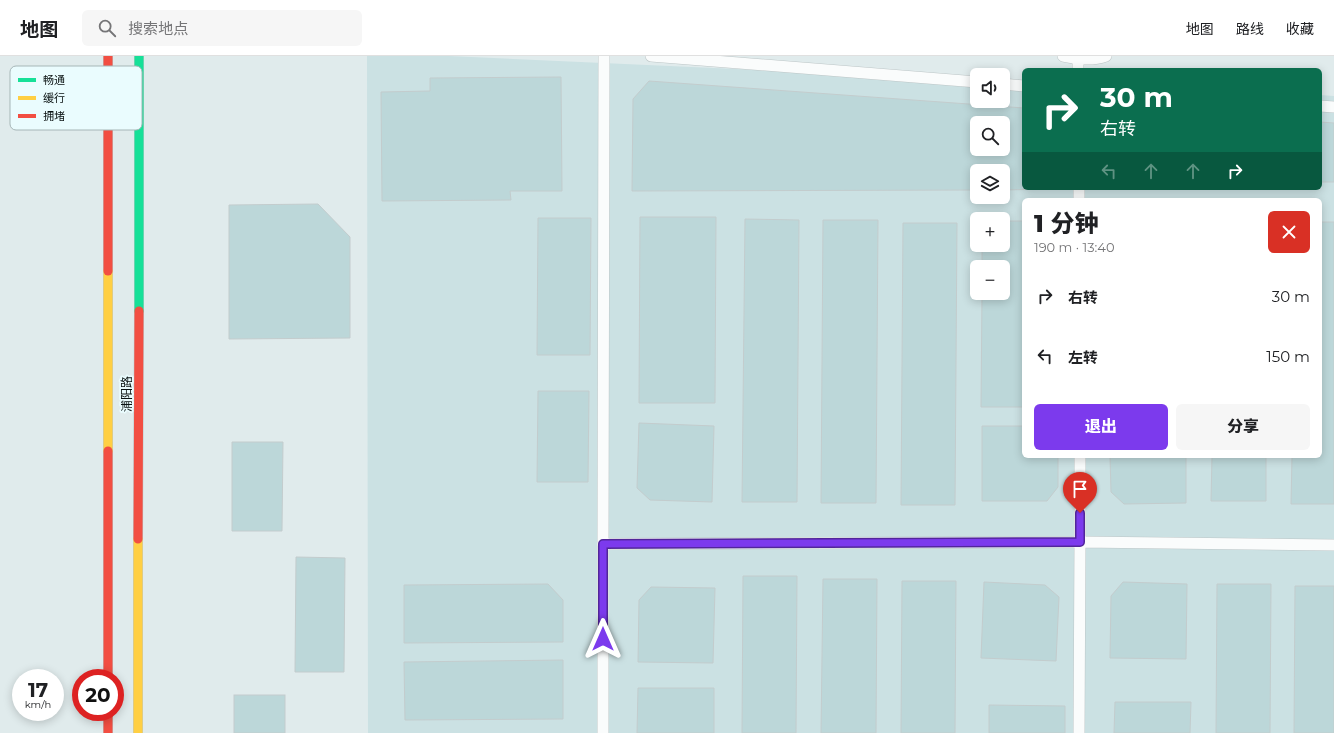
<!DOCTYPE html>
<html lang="zh">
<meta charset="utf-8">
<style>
:root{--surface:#fff;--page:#f6f6f6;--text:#202124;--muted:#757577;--line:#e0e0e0;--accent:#7c3aed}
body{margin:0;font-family:Montserrat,"Noto Sans SC",sans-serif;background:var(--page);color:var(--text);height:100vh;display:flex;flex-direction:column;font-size:15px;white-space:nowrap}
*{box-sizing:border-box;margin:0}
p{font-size:13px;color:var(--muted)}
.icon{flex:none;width:22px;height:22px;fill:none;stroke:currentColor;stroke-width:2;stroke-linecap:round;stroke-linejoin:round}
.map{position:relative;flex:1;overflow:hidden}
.sheet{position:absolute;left:1022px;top:142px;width:300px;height:260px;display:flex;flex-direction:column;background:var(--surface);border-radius:6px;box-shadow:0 2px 10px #0003}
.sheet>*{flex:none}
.banner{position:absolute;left:1022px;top:12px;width:300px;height:122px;border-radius:6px;box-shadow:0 2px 10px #0003;background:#0b6e4f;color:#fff;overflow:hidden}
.buttons{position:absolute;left:970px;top:12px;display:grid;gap:8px}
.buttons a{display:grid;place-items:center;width:40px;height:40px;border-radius:6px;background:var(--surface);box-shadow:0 2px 10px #0003;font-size:20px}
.speed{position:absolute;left:12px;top:613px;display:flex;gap:8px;font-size:20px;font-weight:700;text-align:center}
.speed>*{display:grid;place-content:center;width:52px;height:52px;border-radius:50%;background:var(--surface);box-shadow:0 2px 10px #0003;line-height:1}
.speed small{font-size:10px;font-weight:400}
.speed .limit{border:6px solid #d22;background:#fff;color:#111}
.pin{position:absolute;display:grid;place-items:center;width:34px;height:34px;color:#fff;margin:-41px -17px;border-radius:50% 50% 50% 0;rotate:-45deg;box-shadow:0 0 4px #0007}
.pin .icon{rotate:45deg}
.me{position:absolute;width:44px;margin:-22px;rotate:0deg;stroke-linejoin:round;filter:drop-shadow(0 0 3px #0008)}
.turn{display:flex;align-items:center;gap:14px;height:84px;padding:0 12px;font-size:18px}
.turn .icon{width:52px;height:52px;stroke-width:2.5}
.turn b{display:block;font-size:28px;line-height:34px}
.lanes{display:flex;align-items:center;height:38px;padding:0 12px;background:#0003;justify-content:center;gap:20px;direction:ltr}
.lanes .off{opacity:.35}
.round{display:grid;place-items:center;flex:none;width:42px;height:42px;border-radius:6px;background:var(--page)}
.overview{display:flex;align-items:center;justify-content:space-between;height:68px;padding:0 12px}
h1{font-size:24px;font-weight:800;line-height:30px}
.button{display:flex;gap:8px;margin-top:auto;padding:8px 12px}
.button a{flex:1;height:46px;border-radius:6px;background:var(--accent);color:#fff;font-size:16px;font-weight:800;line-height:46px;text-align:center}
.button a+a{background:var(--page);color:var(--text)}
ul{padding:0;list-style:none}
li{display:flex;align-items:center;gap:12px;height:60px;padding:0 12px}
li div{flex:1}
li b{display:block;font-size:15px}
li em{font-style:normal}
header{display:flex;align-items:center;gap:24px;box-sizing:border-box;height:56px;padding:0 20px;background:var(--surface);border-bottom:1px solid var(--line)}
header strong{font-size:19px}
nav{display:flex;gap:22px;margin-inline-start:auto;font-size:14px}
.search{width:280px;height:36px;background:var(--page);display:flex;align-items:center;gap:10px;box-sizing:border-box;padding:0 14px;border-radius:6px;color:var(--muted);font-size:15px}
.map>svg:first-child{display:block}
.built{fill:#cbe1e3;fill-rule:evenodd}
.building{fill:#bcd7d9;stroke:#c3cccd;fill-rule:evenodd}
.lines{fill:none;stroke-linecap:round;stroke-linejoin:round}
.lane-casing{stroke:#bdc6c7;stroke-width:12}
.fast-casing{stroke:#bdc6c7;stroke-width:10}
.slow-casing{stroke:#bdc6c7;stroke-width:10}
.jam-casing{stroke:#bdc6c7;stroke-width:10}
.lane{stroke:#fafcfc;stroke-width:11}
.fast{stroke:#16e098;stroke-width:9}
.slow{stroke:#ffcf43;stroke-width:9}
.jam{stroke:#f24e42;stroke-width:9}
.route-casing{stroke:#51269a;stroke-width:10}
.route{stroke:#7c3aed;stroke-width:7}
.labels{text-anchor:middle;stroke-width:3.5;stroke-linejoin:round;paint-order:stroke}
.street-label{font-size:12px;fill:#091111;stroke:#eafcfe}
.key{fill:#eafcfe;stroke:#a6b6b7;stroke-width:1}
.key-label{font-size:11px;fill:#091111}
</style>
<header>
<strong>地图</strong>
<div class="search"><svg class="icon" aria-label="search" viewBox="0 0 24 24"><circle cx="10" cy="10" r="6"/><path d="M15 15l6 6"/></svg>搜索地点</div>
<nav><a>地图</a><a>路线</a><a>收藏</a></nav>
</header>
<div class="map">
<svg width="1334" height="677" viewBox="0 0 1334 677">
<rect width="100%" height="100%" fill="#e0ebec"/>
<path class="built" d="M367 0H449L977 24V45H1003V25L1024 26V132H1320V39L1334 40V677H368ZM977 67H1003V93H977ZM977 115H1003V141H977ZM1024 144H1320V400H1024ZM977 163H1003V189H977ZM977 211H1003V237H977Z"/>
<g class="building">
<path d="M561 21 562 135H510L511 144 382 145 381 36 430 35V22Z"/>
<path d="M649 25 1024 52V132L1050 133 1003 134V115H977V134L632 135 633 43ZM977 67H1003V93H977Z"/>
<path d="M1320 66 1334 67V126H1320Z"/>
<path d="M318 148 350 181V282L229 283V149Z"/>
<path d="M640 161H716L715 347H639Z"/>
<path d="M538 162H591L590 299H537Z"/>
<path d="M745 163 799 164 797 446H742Z"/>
<path d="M823 164H878L876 447H821Z"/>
<path d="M1003 165H1024V351H981L982 237H1003V211H982V189H1003Z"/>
<path d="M1320 166H1334V448H1291L1292 400H1320Z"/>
<path d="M903 167H957L955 449H901Z"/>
<path d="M538 335H589L588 426H537Z"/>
<path d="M639 367 714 370 712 446 650 444 637 432Z"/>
<path d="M982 370H1024V400H1058V431L1047 445H982Z"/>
<path d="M232 386H283L282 475H232Z"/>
<path d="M1110 400H1186V447L1124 448 1111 436Z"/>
<path d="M1212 400H1266V445H1211Z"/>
<path d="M296 501 345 502 344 616H295Z"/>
<path d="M743 520H797L796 677H742Z"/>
<path d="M823 523H877L876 677H821Z"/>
<path d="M902 525H956L955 677H901Z"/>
<path d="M984 526 1045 529 1059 541 1056 605 981 602Z"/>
<path d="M1123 526 1187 528 1186 603 1110 602 1111 540Z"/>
<path d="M548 528 563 544V586L404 587V529Z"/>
<path d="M1217 528H1271L1270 677H1216Z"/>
<path d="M1295 530H1334V677H1294Z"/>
<path d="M651 531 715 532 713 607 638 606 639 544Z"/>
<path d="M563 604V663L405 664 404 606Z"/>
<path d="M638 632H714V677H637Z"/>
<rect x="234" y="639" width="51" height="38"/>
<path d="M1115 646H1191L1190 677H1114Z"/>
<path d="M989 649 1065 650V677H989Z"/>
</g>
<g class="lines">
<defs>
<g id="lane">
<path d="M651 0 977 26"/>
<path d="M1063 0C1078 3 1092 5 1106 0"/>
<path d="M1078 3V14"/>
<path d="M1003 28 1024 30"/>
<path d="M1320 50 1334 51"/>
<path d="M1079 132V144"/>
<path d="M603 488 604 0"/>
<path d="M603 677V488L1080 486V400"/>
<path d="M1079 677 1080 486 1334 489"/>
</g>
<path id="fast" d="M139 255V0"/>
<g id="slow">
<path d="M108 215V395"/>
<path d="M138 677V483"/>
</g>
<g id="jam">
<path d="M108 0V215"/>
<path d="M108 395V622"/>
<path d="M138 483 139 255"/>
<path d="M108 656V677"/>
</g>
</defs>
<use href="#lane" class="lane-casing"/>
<use href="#fast" class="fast-casing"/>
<use href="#slow" class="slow-casing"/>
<use href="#jam" class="jam-casing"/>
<use href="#lane" class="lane"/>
<use href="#fast" class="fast"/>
<use href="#slow" class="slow"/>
<use href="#jam" class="jam"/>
</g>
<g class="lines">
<defs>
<path id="route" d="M603 583V488L1080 486V457"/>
</defs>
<use href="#route" class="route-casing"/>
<use href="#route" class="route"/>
</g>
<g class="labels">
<g class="street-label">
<text transform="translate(127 338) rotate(-90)" y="4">浦阳路</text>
</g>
</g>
<rect x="10" y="10" width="132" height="64" rx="6" class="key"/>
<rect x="18" y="22" width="18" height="4" fill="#16e098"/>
<rect x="18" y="40" width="18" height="4" fill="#ffcf43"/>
<rect x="18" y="58" width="18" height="4" fill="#f24e42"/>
<g class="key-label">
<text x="43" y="28">畅通</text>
<text x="43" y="46">缓行</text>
<text x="43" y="64">拥堵</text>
</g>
</svg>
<div class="buttons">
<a><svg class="icon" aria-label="sound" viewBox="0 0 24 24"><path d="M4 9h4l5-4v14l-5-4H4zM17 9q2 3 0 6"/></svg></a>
<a><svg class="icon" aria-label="search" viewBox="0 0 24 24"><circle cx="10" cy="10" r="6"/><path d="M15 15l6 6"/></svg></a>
<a><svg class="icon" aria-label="layers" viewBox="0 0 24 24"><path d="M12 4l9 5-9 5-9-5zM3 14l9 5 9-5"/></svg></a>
<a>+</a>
<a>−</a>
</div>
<div class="speed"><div>17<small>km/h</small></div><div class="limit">20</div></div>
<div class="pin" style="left:1080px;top:457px;background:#d93025"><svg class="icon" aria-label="arrive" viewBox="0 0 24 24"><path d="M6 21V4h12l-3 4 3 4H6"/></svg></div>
<svg class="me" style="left:603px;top:583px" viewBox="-20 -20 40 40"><path d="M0-17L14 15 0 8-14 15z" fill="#7c3aed" stroke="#fff" stroke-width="4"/></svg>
<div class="banner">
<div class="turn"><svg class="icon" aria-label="right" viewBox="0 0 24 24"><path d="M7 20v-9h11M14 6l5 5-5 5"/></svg><div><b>30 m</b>右转</div></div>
<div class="lanes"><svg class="icon off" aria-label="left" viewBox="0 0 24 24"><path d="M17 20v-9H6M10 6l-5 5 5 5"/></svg><svg class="icon off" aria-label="ahead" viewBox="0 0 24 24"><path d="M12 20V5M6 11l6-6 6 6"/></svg><svg class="icon off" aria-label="ahead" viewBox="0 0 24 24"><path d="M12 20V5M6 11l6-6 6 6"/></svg><svg class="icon" aria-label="right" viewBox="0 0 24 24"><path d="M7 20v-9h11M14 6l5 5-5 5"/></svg></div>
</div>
<section class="sheet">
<div class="overview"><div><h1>1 分钟</h1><p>190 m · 13:40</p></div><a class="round" style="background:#d93025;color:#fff"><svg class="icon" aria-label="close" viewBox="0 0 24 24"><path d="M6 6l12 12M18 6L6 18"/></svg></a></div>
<ul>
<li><svg class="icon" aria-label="right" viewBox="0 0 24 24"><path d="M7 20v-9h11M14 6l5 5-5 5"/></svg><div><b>右转</b></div><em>30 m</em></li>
<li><svg class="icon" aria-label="left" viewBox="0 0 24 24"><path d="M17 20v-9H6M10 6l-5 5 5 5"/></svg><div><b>左转</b></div><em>150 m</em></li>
</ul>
<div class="button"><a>退出</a><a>分享</a></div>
</section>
</div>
